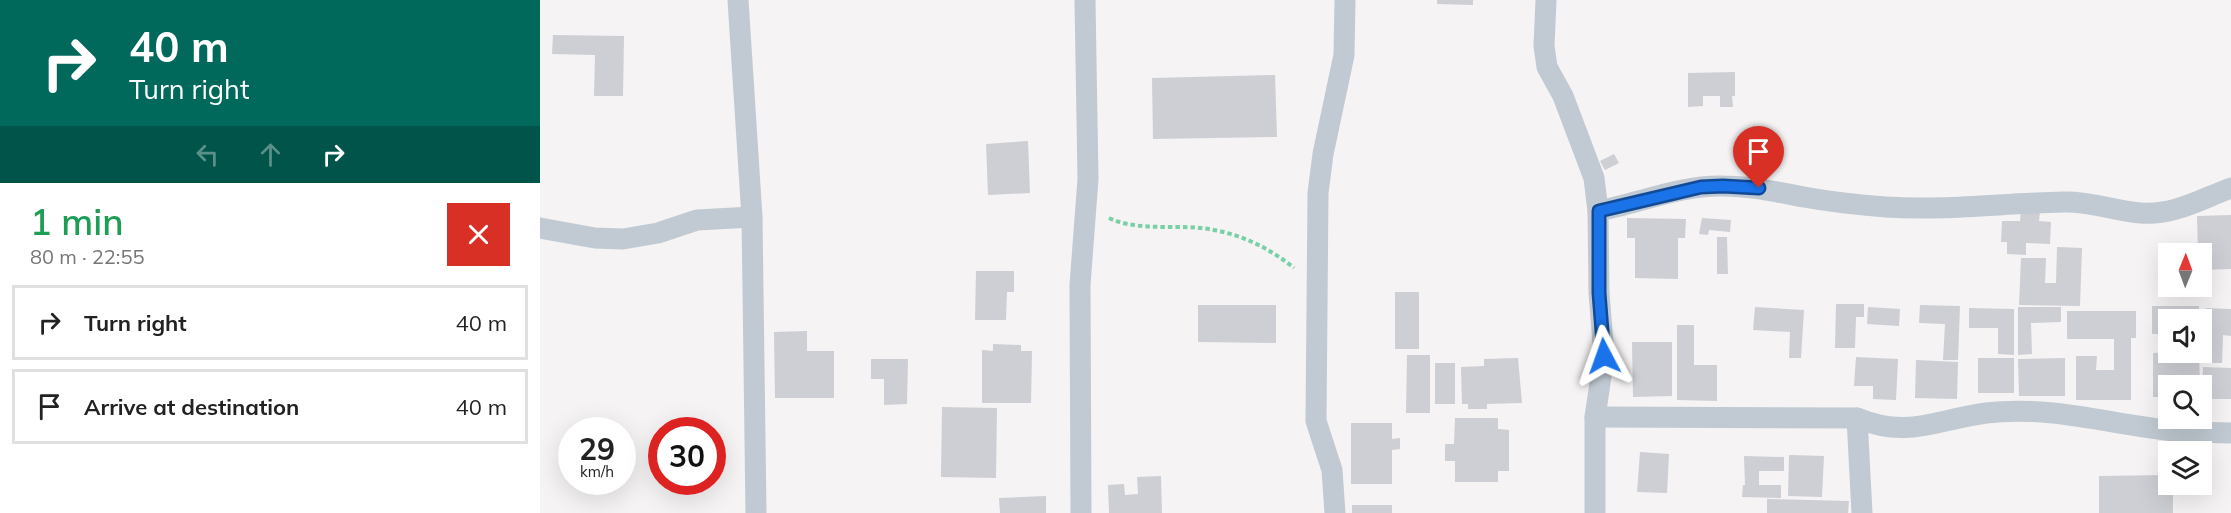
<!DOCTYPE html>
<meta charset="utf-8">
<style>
:root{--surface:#fff;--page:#f2f2f2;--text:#222;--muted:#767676;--line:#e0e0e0}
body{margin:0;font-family:Mulish,sans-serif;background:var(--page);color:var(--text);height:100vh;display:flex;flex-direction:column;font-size:22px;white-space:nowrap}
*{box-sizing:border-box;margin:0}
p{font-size:20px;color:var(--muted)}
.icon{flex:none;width:33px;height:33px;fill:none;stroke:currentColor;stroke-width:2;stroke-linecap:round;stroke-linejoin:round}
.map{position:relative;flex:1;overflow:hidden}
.drawer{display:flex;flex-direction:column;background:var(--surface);width:540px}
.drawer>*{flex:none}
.hud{background:#00695c;color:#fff;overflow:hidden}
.needle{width:39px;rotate:1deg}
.tools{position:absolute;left:1618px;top:243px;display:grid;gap:12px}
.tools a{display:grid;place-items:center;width:54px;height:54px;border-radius:0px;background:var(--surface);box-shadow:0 6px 24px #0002;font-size:30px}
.speed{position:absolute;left:18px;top:417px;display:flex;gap:12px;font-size:30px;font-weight:700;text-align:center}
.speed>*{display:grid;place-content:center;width:78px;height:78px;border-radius:50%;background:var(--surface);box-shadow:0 6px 24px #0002;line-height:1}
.speed small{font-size:15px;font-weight:400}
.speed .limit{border:9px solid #d22;background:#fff;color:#111}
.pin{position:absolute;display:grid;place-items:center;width:51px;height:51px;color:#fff;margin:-62px -26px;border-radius:50% 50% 50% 0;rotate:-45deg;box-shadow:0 0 6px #0007}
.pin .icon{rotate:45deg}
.me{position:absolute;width:66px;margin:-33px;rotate:356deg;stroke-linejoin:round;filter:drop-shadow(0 0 4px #0008)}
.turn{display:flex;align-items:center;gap:21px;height:126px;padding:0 30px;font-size:27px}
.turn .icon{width:78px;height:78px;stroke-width:2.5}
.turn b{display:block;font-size:42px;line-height:51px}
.lanes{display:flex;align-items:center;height:57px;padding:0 30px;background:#0003;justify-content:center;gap:30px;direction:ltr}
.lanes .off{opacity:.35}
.round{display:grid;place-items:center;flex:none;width:63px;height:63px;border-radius:0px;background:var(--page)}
.overview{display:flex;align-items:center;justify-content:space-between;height:102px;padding:0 30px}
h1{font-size:36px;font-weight:600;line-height:45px;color:#1e9e55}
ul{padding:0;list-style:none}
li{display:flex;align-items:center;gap:18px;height:75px;margin:0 12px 9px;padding:0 18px;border:3px solid var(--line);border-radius:0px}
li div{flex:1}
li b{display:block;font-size:22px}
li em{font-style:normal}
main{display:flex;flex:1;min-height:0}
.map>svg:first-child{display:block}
.building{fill:#cdcfd5}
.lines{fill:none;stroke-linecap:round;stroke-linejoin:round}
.path{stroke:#7ad0a6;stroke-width:4;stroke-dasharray:4.5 3;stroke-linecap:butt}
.minor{stroke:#c1cad2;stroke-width:21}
.route-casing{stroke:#114b97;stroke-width:15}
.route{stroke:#1a73e8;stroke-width:10}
</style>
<main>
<section class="drawer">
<div class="hud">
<div class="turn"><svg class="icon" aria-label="right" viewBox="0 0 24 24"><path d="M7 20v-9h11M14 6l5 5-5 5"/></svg><div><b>40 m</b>Turn right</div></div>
<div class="lanes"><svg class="icon off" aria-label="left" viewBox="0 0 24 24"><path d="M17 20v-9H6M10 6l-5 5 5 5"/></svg><svg class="icon off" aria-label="ahead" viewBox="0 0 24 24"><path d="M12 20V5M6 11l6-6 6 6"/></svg><svg class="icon" aria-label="right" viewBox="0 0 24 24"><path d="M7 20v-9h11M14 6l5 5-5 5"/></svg></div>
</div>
<div class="overview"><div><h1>1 min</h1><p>80 m · 22:55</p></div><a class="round" style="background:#d93025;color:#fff"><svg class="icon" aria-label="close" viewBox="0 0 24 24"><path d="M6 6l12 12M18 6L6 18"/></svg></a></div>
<ul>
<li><svg class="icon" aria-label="right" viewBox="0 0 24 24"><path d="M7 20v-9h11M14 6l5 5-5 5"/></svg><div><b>Turn right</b></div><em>40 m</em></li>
<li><svg class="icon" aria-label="arrive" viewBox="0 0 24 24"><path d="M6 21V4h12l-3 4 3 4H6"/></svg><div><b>Arrive at destination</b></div><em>40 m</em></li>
</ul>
</section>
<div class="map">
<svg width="1691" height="513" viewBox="0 0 1691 513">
<rect width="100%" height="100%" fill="#f5f3f3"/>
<g class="building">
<path d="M897 0H933V5L897 4Z"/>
<path d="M13 35 84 36 83 96H54L55 55 12 54Z"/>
<path d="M1195 72V96H1192L1193 107H1180V96H1163V106L1148 107V73Z"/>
<path d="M735 75 737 137 613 139 612 78Z"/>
<path d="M488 141 490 193 448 195 446 144Z"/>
<path d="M1074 154 1079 163 1065 170 1060 161Z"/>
<path d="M1481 211 1500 212 1499 221 1511 222 1510 244 1486 243V255L1467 254V242H1461L1462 221H1480Z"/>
<path d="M1691 215V269L1662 270V254H1658L1657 216Z"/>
<path d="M1087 218 1146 219 1145 238H1138V279L1095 278V238H1087Z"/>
<path d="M1162 218 1191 220 1190 232 1169 230 1168 235 1159 234Z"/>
<path d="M1177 237H1187L1188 274H1177Z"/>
<path d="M1517 247 1542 248 1540 306 1479 305 1481 258H1506L1505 283H1516Z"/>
<path d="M436 271H474V292H467L466 320H435Z"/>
<rect x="855" y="292" width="24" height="57"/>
<path d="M1296 304H1324V317H1316L1315 348H1295Z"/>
<path d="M658 305H736V343L658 342Z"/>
<path d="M1380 305 1420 306 1418 360H1403L1405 324 1379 323Z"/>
<path d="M1612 306H1659V320H1629V334H1612Z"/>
<path d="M1215 307 1264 310 1261 358H1249L1250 332 1213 330Z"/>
<path d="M1328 307 1360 309 1359 326 1327 324Z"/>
<path d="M1478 307H1521V322L1491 323 1492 354 1478 355Z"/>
<path d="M1429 308 1474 309V355L1458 354V328H1429Z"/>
<path d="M1666 308 1691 309V336L1683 335 1682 363H1665Z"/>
<path d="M1527 311H1596V338H1591V400H1536V356H1557L1556 370H1574V339H1527Z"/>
<path d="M1137 325H1154V365H1177V401L1137 400Z"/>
<path d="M267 331V351H294V398H235L234 332Z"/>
<path d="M1092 342H1132V396L1093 397Z"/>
<path d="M453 344 481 345V351H492L491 403H442V350L453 351Z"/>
<path d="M1637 352H1659L1660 386H1629V397H1613V353Z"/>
<path d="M867 355H890V413H866Z"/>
<path d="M1316 357 1358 359 1356 400 1333 399V386H1314Z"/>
<path d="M978 358 982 403 947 404V409H928V404H922L921 367 944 366V359Z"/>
<rect x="1438" y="358" width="36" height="35"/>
<path d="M1525 358V396H1479L1478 359Z"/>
<path d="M331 359H368L367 404 344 405V379H331Z"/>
<path d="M1376 360 1418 362 1417 399 1375 398Z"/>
<rect x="895" y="363" width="20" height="41"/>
<path d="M1663 367 1691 368V399H1662Z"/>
<path d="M402 407 457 408 456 478 401 477Z"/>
<path d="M915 418H958V429L969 430V471H958V482H915V461H905V444H914Z"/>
<path d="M811 423H852V439L860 438V449L852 450V484H811Z"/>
<path d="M1100 452 1129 454 1127 493 1097 492Z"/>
<path d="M1249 455 1284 456 1282 497 1248 496Z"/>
<path d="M1204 456 1244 457V471H1219V485H1241V498L1202 497 1203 485H1205Z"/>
<path d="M1629 475V484H1633V513H1559V476Z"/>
<path d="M621 476 622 513H569L568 485 584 484 585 495 598 494 597 477Z"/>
<path d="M506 496V513H460L459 498Z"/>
<path d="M1227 499 1309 501 1308 513H1227Z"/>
<rect x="812" y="505" width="40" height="8"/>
</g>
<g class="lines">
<path class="path" d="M569 218C597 231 631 225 661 228 696 232 727 246 754 268"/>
<g class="minor">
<path d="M198 0 212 217 216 513"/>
<path d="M1006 0 1004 46 1007 67 1023 96 1054 178 1058 211 1059 293 1064 356 1055 417V513"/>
<path d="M1058 211C1099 203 1141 185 1183 186 1211 186 1237 192 1264 197 1291 202 1319 205 1346 207 1405 211 1465 203 1524 202 1550 201 1574 211 1600 213 1633 216 1661 199 1691 188"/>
<path d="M0 228 55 238 83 239 118 233 157 220 212 217"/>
<path d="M1055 417 1317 418C1368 439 1395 420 1446 413 1512 405 1572 425 1636 431 1654 433 1673 432 1691 433"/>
<path d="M1317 418 1322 513"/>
<path d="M541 513 540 285 548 179 545 0"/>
<path d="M795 513 792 470 776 421 778 193 783 154 804 55 805 0"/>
</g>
</g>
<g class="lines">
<defs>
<path id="route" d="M1064 356 1059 293V211L1161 187 1183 186 1219 188"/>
</defs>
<use href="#route" class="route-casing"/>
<use href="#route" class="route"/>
</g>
</svg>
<div class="tools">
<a><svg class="needle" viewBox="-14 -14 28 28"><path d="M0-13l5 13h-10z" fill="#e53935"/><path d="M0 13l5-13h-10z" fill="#767676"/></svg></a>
<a><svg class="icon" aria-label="sound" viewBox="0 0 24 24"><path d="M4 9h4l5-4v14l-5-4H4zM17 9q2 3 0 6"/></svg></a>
<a><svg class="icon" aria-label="search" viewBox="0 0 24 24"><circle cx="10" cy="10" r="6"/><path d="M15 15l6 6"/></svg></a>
<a><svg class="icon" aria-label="layers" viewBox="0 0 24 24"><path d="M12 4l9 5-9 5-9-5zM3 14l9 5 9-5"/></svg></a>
</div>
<div class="speed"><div>29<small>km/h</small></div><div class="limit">30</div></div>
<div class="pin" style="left:1219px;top:188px;background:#d93025"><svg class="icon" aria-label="arrive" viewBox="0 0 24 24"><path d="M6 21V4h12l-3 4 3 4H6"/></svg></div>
<svg class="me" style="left:1064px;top:356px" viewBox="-20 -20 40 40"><path d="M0-17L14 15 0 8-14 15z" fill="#1a73e8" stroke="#fff" stroke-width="4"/></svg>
</div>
</main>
